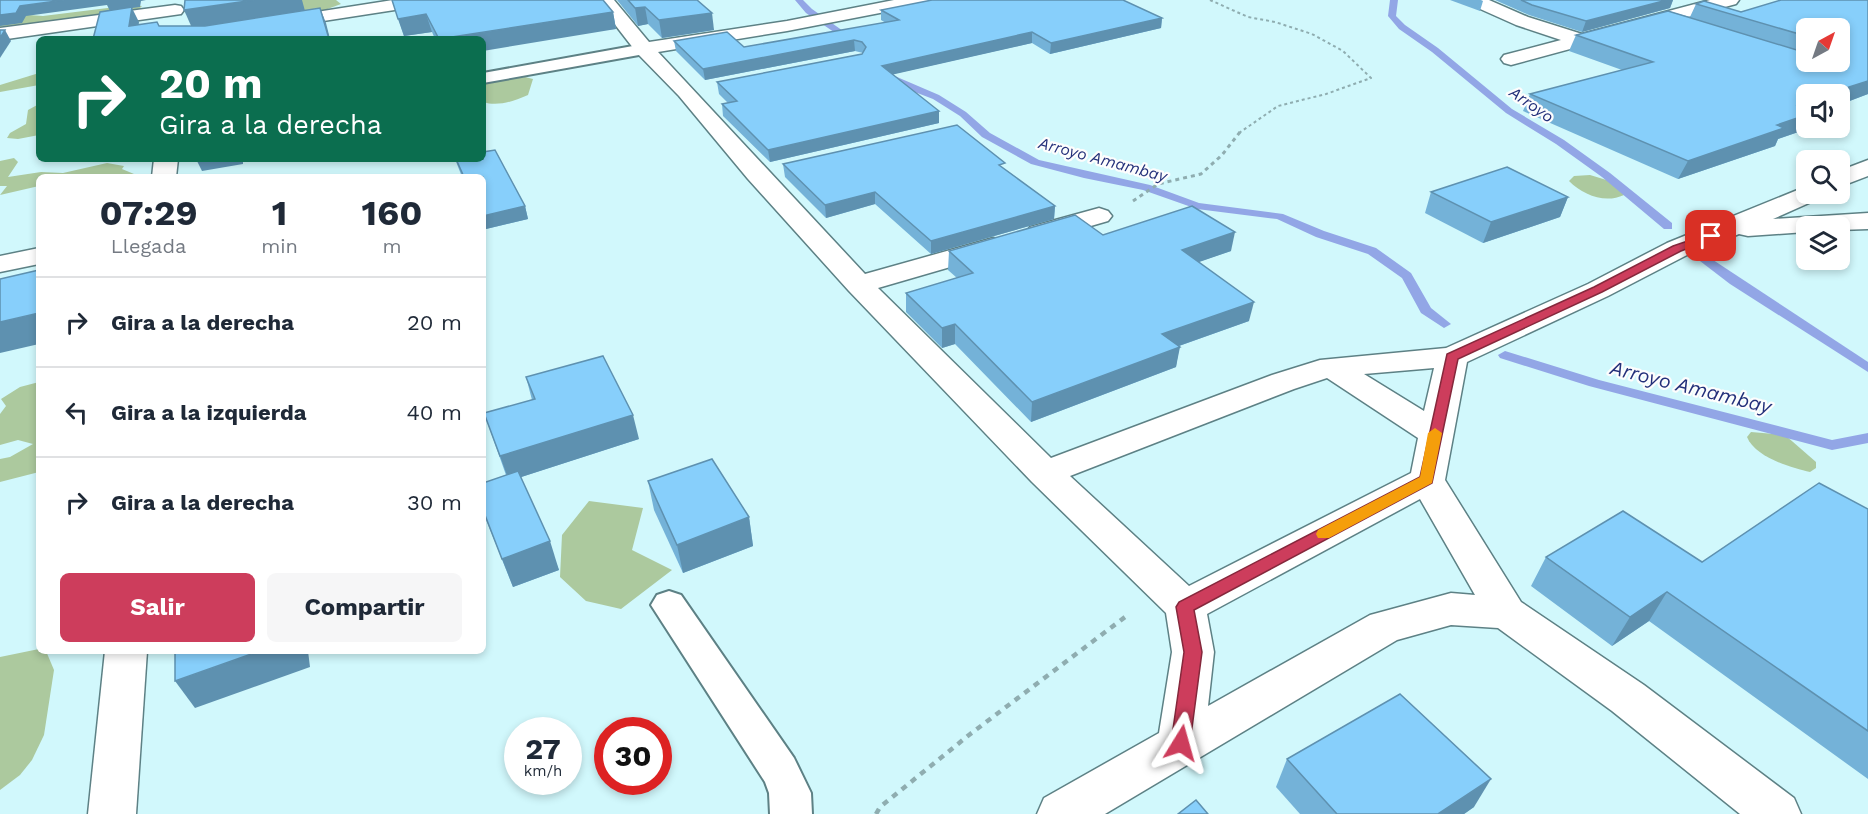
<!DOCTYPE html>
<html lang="es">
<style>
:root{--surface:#fff;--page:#f6f6f7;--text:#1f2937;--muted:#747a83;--line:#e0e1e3;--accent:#cd3d5c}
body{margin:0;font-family:"Work Sans",sans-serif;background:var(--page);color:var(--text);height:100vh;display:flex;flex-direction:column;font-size:22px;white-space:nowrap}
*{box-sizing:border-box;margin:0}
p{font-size:20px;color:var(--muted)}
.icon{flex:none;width:33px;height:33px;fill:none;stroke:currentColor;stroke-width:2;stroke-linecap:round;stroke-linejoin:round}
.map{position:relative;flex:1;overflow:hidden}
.drawer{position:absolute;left:36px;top:174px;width:450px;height:480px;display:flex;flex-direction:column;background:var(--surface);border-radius:9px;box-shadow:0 3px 9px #0003}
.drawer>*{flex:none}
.guide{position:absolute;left:36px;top:36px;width:450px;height:126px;border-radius:9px;box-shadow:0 3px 9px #0003;background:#0b6e4f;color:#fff;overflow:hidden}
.needle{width:39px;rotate:40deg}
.fabs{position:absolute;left:1796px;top:18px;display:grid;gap:12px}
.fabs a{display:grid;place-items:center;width:54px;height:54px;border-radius:9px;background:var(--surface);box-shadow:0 3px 9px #0003;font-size:30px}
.speed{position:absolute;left:504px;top:717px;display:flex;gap:12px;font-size:30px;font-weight:700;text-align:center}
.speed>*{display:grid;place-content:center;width:78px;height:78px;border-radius:50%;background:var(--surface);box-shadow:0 3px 9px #0003;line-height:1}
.speed small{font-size:15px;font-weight:400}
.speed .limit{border:9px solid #d22;background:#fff;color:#111}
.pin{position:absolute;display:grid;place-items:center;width:51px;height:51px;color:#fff;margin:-26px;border-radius:12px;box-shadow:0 3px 9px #0006}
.me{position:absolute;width:66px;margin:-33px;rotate:8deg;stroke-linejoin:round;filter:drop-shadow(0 0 4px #0008)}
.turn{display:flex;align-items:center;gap:21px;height:126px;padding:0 24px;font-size:27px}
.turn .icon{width:78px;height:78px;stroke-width:2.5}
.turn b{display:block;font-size:42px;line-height:51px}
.eta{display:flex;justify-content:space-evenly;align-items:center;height:102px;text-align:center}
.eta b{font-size:36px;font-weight:700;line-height:42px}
.primary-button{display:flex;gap:12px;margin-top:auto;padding:12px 24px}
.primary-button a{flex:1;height:69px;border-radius:9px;background:var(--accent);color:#fff;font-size:24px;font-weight:700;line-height:69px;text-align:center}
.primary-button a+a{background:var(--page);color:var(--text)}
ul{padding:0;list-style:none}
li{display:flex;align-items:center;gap:18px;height:90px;padding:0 24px;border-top:2px solid var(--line)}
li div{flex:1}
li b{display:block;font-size:22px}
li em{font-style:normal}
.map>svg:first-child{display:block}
.green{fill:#acc99e}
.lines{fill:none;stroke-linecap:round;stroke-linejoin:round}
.stream{fill:#92a6e6;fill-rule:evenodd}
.lane-casing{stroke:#5d8185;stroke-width:4}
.street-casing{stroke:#5d8185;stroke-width:3}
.path-far2{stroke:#8fadb0;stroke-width:2;stroke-dasharray:3 3;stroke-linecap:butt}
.path-far1{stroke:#8fadb0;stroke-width:3;stroke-dasharray:4 4;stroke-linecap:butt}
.path{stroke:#8fadb0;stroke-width:4.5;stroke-dasharray:6 6;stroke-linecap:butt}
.lane{fill:#fff;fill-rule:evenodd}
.street{fill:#fff;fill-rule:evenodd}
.wall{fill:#74b2d8;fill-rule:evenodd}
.shaded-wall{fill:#5e91b0}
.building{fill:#87cffb;stroke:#5e91b0;stroke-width:1.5}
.route{fill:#cd3d5c;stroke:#85283c;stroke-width:1.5}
.slow{fill:#f59e0b}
.labels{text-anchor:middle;stroke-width:4.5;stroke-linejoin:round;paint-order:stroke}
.far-water-label{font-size:16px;font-style:italic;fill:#23307a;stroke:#fdfdfd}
.water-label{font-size:20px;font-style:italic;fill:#23307a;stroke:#fdfdfd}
</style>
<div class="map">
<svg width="1868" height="814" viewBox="0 0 1868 814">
<rect width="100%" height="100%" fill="#d1f8fc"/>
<g class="green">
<path d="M295 0H336L341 4 322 11 201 23Z"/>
<path d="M132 5 142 6 139 9 127 12 0 27V13L43 16Z"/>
<path d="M39 73V85L0 92V85Z"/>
<path d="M525 77 533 79 528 95C514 101 498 107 483 102V83Z"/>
<path d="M39 104V135L18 139 7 138 10 133 26 124 28 110Z"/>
<path d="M14 158 18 162 8 177 41 172 63 173 107 163 124 166 122 169 134 174 133 177H39V186L0 195 7 186H0V161Z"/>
<path d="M1590 175 1613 182 1624 189V195C1605 204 1583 195 1569 181L1574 176Z"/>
<path d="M39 382V472L0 482V459L10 457 33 444 18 440 0 445V414L6 406 1 399 20 387Z"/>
<path d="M1751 432 1785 435 1816 462V468L1810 472C1791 468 1755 457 1747 437Z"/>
<path d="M589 501 643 508 632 550 672 570 621 609 586 601 560 577 562 535Z"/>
<path d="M39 649 46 651 54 670 44 735 32 760 20 775 0 790V657Z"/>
</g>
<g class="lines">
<g class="stream">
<path d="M795 0H803L812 9 860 43 853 45 806 13Z"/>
<path d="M1390 0H1398L1396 16 1405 25 1438 48 1512 109 1564 140 1610 173 1672 223V229H1664L1602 177 1556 144 1506 113 1432 52 1399 29 1388 16Z"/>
<path d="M890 74 939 95 966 112 990 133 1039 160 1150 185 1199 203 1283 214 1324 231 1376 248 1411 273 1431 308 1451 324 1444 328 1421 313 1402 278 1368 254 1316 237 1277 219 1197 209 1143 190 1084 178 1031 164 982 137 960 116 933 99 894 84 885 77Z"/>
<path d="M1704 254 1868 362V372L1730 284 1700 261 1698 258 1700 255Z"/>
<path d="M1505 351 1599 380 1832 440 1868 433V443L1832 450 1589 386 1500 358 1498 355Z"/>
</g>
<defs>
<g id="lane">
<path d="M644 44 650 45 652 49 650 53 483 83V73Z"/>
<path d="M669 591 681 595 794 758 811 793 812 814H770L769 793 765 782 651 605 657 595Z"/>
</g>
<g id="street">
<path d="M393 0H436L433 4 427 5 278 28 272 27 269 23 272 19 278 18Z"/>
<path d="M596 0H614L649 42 787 21 894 0H930L927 4 921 5 787 31 658 52 865 274 993 238 1002 240 1006 246 1002 252 878 288 1051 458 1272 375 1320 360 1446 348 1588 284 1667 243 1800 189 1806 187V194H1821L1818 199 1773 219 1868 213V229L1839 230V226H1806V232L1748 236 1739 234 1687 255 1608 296 1467 362 1445 480 1521 602 1644 685 1794 798 1801 814H1740L1612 711 1498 628 1451 625 1397 640 1105 814H1037L1044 798 1159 733 1172 652 1166 613 1032 482 849 291 748 179 679 96 637 53ZM1434 368 1424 411 1364 374ZM1327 378 1418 438 1411 473 1189 586 1070 476 1294 389ZM1420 499 1475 595 1451 593 1370 615 1208 706 1214 652 1207 614Z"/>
<path d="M1466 0H1489L1528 17 1582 34 1710 0H1739L1736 4 1511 65 1504 63 1501 59 1504 55 1561 40 1516 25 1469 4Z"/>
<path d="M175 5 181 6 184 10 181 14 0 40V28Z"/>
<path d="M154 159H178L176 177H152Z"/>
<path d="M1868 160V176L1839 187V171Z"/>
<path d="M1099 208 1108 211 1112 216 1108 221 1039 241 1030 239 1026 233 1030 227Z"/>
<path d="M39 248V264L0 272V256Z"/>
<path d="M105 651H147L136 814H88Z"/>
</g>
</defs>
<use href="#lane" class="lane-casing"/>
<use href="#street" class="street-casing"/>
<path class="path-far2" d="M1210 0 1248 17 1275 22 1312 34 1343 51 1371 78 1326 94 1278 106 1239 133"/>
<path class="path-far1" d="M1133 201 1158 184 1201 174 1222 155 1240 132"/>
<path class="path" d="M876 814 880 807 969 735 1129 614"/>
<use href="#lane" class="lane"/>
<use href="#street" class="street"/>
</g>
<g class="wall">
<path d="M392 0 613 12 616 29 483 39H435L432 32 404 36Z"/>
<path d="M617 0H697L714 30 662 38 648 24 638 26Z"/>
<path d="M1450 0H1481L1483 1 1480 11Z"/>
<path d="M1495 0H1673L1670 8 1582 32 1529 15Z"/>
<path d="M1781 0H1868V94L1839 105V94H1806V128H1808L1807 129 1778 139 1775 146 1678 179 1523 111 1530 94 1622 70 1569 51 1576 35 1668 11 1690 17 1696 4 1704 1 1741 12ZM1806 28H1839V62H1806Z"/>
<path d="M881 10 1162 18 1161 28 1050 54 1032 43 893 74 939 123 770 162 723 116 722 104 728 103 719 94 717 82 862 54 863 53 855 51 705 80 676 51 674 41 744 47 886 23 881 20Z"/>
<path d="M495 150 525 206 528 219 486 229 483 223V177H462L455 159H483V152Z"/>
<path d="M783 164 1005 169 1055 206 1054 219 931 254 875 204 826 218 785 177Z"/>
<path d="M1431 192 1568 197 1560 217 1483 243 1425 213Z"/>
<path d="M1103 235 1231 251 1198 262 1249 321 1179 346 1176 367 1031 422 955 344 942 348 906 312V293L957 278 948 270 949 251Z"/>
<path d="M526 377 639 439 521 477 559 570 513 587 483 512V483L506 475 484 413 532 400Z"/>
<path d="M648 481 749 517 753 546 683 573 654 510Z"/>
<path d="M1868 509V779L1649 621 1612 646 1531 586 1546 557 1702 562Z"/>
<path d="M1287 759 1474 807 1464 814H1300L1276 787Z"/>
</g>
<g class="shaded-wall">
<path d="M64 0H146L141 1 140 7 132 8 139 22 137 39 110 11 107 5 26 16 22 23 0 26V15L20 6Z"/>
<path d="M254 0H302L305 11 192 28 184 10Z"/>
<path d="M1667 0H1673L1670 8 1582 32 1586 21Z"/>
<path d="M645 7 648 24 638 26 635 8Z"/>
<path d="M320 8 326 23 330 39H329Z"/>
<path d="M613 12 616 29 483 51V39H441Z"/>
<path d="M712 13 714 30 662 38 659 20Z"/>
<path d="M426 14 432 32 404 36 398 19Z"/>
<path d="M1162 18 1161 28 1050 54 1051 43Z"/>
<path d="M5 30 11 41 0 58V38Z"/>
<path d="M1032 32V43L882 77V66Z"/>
<path d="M854 40 855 51 705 80 703 69Z"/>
<path d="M1868 81V94L1839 105V94H1827Z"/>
<path d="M1806 102V128H1808L1807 129 1778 139 1775 146 1678 179 1688 161 1777 125 1798 105Z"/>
<path d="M939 111V123L770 162 768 150Z"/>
<path d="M196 159H243V164L202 171Z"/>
<path d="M875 192V204L826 218 825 205Z"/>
<path d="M1568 197 1560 217 1483 243 1491 222Z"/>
<path d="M525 206 528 219 486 229 483 220V216Z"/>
<path d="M1055 206 1054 219 931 254V241Z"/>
<path d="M1235 232 1231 251 1179 269 1182 250Z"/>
<path d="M1254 302 1249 321 1159 353 1162 334Z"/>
<path d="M39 313V344L0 353V322Z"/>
<path d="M955 324V344L942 348V328Z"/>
<path d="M1180 347 1176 367 1031 422 1032 402Z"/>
<path d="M633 415 639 439 509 481 500 456Z"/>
<path d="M749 517 753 546 683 573 677 545Z"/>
<path d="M550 541 559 570 513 587 502 559Z"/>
<path d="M1667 592 1649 621 1612 646 1630 617Z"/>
<path d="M260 651H308L310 667 195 708 175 681Z"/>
<path d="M1491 779 1474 807 1464 814H1438Z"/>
</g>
<g class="building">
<path d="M0 0H64L20 6 16 13 0 15Z"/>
<path d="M185 0H254L184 10Z"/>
<path d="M392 0H603L613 12 439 39 426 14 398 19Z"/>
<path d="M628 0H697L712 13 659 20 645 7 635 8Z"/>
<path d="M932 0H1123L1162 18 1051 43 1032 32 882 66 939 111 768 150 722 104 737 101 717 82 862 54 866 47 862 42 854 40 703 69 674 41 727 32 744 47 899 20 881 10Z"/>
<path d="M1521 0H1667L1586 21 1532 5Z"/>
<path d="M1781 0H1868V81L1827 94H1806V102L1798 105 1806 107V115L1777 125 1784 128 1688 161 1530 94 1653 62 1576 35 1668 11 1800 51H1806V62H1839V28H1806V36L1696 4 1704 1 1741 12Z"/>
<path d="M132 7 129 26 157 22 159 26H205L320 8 329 39H93L100 12Z"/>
<path d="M0 30H5L0 38Z"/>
<path d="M957 125 1005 163 999 165 1055 206 931 241 875 192 825 205 783 164Z"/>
<path d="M495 150 525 206 483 216V177H464L456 159H483V152Z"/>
<path d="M1507 167 1568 197 1491 222 1431 192Z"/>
<path d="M1192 206 1235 232 1182 250 1254 302 1162 334 1180 347 1032 402 955 324 942 328 906 293 973 273 949 251 1075 215 1103 235Z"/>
<path d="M39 270V313L0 322V279Z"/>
<path d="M603 356 633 415 500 456 484 413 535 399 526 377Z"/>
<path d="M712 459 749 517 677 545 648 481Z"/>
<path d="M518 471 550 541 502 559 483 510V483Z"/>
<path d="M1819 483 1868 509V731L1667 592 1630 617 1546 557 1623 511 1702 562Z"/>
<path d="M175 651H260L175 681Z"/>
<path d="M1400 694 1491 779 1438 814H1337L1287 759Z"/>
<path d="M1196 800 1208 814H1178Z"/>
</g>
<path class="route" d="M1711 233 1717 236 1715 238 1681 251 1602 292 1458 359 1432 483 1194 610 1202 652 1190 743 1188 749 1181 751 1174 749 1171 743 1184 652 1176 607 1179 602 1420 477 1447 354 1594 287 1673 246Z"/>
<path class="slow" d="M1435 428 1442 433 1432 483 1329 538H1318L1316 534 1318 530 1420 477 1428 433Z"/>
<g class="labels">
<g class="far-water-label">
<text transform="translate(1532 104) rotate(35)" y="6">Arroyo</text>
<text transform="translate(1103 159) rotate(15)" y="6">Arroyo Amambay</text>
</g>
<g class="water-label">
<text transform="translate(1691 387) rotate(14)" y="7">Arroyo Amambay</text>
</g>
</g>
</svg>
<div class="fabs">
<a><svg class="needle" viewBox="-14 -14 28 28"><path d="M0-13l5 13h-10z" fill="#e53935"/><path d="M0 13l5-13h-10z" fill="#747a83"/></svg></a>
<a><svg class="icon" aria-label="sound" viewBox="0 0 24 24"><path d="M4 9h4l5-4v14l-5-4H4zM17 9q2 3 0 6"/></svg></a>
<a><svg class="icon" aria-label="search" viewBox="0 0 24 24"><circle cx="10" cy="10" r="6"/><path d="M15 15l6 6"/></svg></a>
<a><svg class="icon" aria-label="layers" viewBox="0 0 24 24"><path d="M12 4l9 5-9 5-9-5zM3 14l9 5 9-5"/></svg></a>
</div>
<div class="speed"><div>27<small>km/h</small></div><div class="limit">30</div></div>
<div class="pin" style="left:1711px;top:236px;background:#d93025"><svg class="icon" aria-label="arrive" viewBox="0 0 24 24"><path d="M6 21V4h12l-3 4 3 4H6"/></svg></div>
<svg class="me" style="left:1181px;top:743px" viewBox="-20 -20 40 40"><path d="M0-17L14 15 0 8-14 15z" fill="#cd3d5c" stroke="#fff" stroke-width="4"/></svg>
<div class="guide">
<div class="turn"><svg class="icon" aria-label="right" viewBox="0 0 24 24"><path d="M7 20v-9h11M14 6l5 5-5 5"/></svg><div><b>20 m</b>Gira a la derecha</div></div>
</div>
<section class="drawer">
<div class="eta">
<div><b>07:29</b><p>Llegada</p></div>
<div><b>1</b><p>min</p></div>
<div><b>160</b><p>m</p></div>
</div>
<ul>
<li><svg class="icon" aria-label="right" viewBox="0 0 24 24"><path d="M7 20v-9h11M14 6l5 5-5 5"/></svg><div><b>Gira a la derecha</b></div><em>20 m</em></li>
<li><svg class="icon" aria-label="left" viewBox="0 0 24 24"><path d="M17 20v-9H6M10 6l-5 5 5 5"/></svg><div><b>Gira a la izquierda</b></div><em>40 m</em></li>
<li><svg class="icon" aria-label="right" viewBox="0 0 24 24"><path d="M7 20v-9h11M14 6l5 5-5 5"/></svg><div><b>Gira a la derecha</b></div><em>30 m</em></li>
</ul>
<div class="primary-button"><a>Salir</a><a>Compartir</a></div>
</section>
</div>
